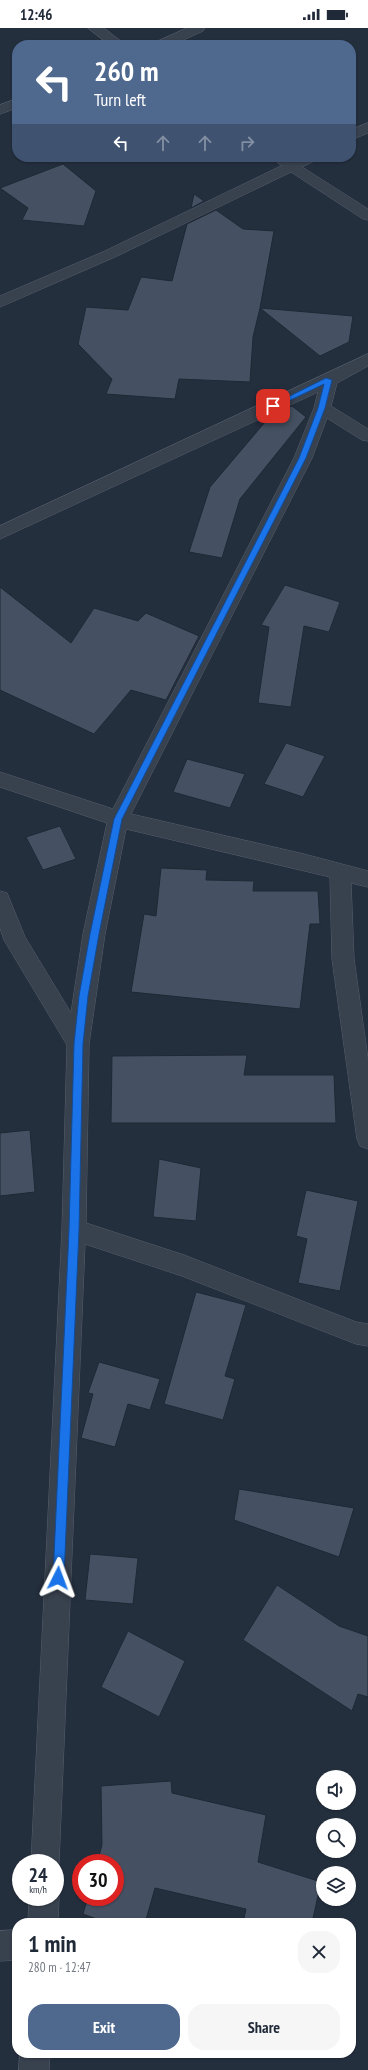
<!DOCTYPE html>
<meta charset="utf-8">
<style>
:root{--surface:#fff;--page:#f6f6f7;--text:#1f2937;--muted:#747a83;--accent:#4f688e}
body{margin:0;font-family:"PT Sans Narrow",sans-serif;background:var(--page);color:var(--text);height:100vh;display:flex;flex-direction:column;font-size:15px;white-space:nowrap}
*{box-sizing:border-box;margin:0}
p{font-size:13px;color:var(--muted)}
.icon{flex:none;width:22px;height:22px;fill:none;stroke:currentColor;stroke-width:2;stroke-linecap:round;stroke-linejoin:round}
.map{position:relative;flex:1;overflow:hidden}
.drawer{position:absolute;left:12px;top:1890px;width:344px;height:140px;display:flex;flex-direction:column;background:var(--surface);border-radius:16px;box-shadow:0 1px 3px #0004}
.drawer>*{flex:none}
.banner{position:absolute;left:12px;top:12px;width:344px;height:122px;border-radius:16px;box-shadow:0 1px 3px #0004;background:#4f688e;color:#fff;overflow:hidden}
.tools{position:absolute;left:316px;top:1742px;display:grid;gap:8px}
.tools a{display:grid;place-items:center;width:40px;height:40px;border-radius:50%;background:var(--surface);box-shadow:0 1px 3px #0004;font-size:20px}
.speed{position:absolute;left:12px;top:1826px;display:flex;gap:8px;font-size:20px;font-weight:700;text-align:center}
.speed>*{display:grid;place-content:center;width:52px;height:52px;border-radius:50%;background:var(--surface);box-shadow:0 1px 3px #0004;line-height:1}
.speed small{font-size:10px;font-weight:400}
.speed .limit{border:6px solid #d22;background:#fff;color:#111}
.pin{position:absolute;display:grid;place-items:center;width:34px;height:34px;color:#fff;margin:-17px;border-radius:8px;box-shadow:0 2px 6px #0006}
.me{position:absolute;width:44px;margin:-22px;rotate:3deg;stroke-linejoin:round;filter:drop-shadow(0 0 3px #0008)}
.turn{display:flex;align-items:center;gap:14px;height:84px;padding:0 16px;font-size:18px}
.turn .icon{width:52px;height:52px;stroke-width:2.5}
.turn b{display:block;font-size:28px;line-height:34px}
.lanes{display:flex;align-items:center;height:38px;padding:0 16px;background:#0003;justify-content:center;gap:20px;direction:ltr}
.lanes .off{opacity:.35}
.round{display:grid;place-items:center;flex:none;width:42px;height:42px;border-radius:16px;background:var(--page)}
.overview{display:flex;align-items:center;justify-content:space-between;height:68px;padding:0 16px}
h1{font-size:24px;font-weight:800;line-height:30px}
.cta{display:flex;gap:8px;margin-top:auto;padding:8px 16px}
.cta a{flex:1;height:46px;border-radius:16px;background:var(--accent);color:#fff;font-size:16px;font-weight:800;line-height:46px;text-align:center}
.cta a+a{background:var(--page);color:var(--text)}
.status{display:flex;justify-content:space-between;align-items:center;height:28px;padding:0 20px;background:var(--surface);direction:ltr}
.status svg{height:11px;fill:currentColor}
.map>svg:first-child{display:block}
.building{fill:#455162;stroke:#1f2835}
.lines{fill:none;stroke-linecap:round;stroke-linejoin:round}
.street-casing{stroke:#565f6c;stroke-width:1}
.street{fill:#38414e;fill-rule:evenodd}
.route{fill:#1a73e8;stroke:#114b97}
</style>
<div class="status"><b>12:46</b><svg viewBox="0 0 49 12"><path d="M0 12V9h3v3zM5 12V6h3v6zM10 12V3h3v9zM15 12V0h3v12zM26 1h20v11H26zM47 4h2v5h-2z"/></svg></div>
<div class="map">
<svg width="368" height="2042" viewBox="0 0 368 2042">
<rect width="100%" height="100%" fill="#242f3e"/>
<g class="building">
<path d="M63 136 96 163 84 198 22 192 28 180 0 160Z"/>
<path d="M194 166 204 173 191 180Z"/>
<path d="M216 182 243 201 274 203 260 280 353 288 349 314 320 328 260 280 253 309 250 354 179 351 175 371 106 366 112 351 78 316 86 279 128 282 141 249 172 253 187 196Z"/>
<path d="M292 378 306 389 240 471 222 530 189 524 210 459 271 387Z"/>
<path d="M285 557 340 574 329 604 304 598 291 679 258 675 269 599 261 597Z"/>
<path d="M0 559 71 615 94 580 138 593 146 585 199 608 166 672 131 662 94 706 0 662Z"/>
<path d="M286 715 325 728 303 769 264 756Z"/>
<path d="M187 731 245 746 230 780 173 764Z"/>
<path d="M60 798 76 831 43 842 26 809Z"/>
<path d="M161 840 207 842 206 852 254 853 253 863H318L320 896H310L300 981 131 964 144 886 156 888Z"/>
<path d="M247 1027 244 1047H334L336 1095H111L112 1028Z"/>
<path d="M30 1102 35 1164 0 1168V1105Z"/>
<path d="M159 1131 201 1140 196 1193 153 1189Z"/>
<path d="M306 1162 358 1173 340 1263 298 1255 307 1211 296 1208Z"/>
<path d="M196 1264 246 1277 225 1348 235 1351 223 1392 164 1376Z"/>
<path d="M99 1334 160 1351 150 1382 128 1376 115 1419 81 1410 93 1366 88 1365Z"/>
<path d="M239 1461 354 1480 339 1529 234 1492Z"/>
<path d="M90 1526 138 1530 133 1576 85 1572Z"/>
<path d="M277 1557 339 1598 368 1608V1669L358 1666 352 1683 243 1612Z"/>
<path d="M128 1603 185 1633 159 1689 101 1659Z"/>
<path d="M171 1753 172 1765 266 1787 258 1834 321 1854 312 1895H243L246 1881 155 1860 145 1895H108L83 1886 88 1869H115V1835H97L102 1817 101 1758Z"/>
</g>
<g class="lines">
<defs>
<g id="street">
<path d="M88 0H104L126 17H110Z"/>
<path d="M187 0H205L203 3 172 17H154L156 14Z"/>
<path d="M17 71V80L0 86V77Z"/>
<path d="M368 95V105L351 112V102Z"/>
<path d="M277 129H287L292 132 299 129H318L316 132 302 139 368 181V192L363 191 291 144 115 229 0 279V268L105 223 281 138 275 132Z"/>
<path d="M368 326V338L337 355 331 378 368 401V413L362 412 327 390 312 430 131 786 304 826 368 843V859L351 855 354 931 368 1031V1121L360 1118 357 1111 332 931 330 849 126 801 105 906 89 1016 86 1195 184 1227 356 1294 368 1296V1318L356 1316 182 1248 85 1216 59 1835 55 1845V1835H31L62 1202 67 1017 4 912 0 900V863L7 865 25 909 71 985 83 906 107 795 0 759V744L113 781 294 430 314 380 318 364 0 511V498Z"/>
<path d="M55 1860 59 1869 58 1895H28L29 1869H55Z"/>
<path d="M17 1902V1932L0 1933V1903Z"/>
<path d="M20 2025H50L49 2042H19Z"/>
</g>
</defs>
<use href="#street" class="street-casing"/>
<use href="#street" class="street"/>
</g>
<path class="route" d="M326 350 332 352 325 380 306 430 122 791 99 906 88 968 83 1016 79 1202 64 1550 62 1554 58 1556 55 1554 53 1550 69 1202 74 1016 79 968 90 906 114 791 299 430 318 380 324 356 276 379 270 378Z"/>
</svg>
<div class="tools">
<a><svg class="icon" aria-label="sound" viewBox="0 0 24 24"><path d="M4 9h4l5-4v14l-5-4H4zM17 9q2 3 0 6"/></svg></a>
<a><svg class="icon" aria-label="search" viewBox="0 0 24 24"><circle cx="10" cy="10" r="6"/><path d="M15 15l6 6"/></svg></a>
<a><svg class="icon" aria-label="layers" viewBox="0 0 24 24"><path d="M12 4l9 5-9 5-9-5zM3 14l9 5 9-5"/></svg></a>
</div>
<div class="speed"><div>24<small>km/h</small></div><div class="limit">30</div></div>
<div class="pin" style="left:273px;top:378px;background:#d93025"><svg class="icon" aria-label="arrive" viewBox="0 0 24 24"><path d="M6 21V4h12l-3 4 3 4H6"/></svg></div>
<svg class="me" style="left:58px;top:1550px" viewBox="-20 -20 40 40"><path d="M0-17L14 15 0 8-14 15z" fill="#1a73e8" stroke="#fff" stroke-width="4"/></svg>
<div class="banner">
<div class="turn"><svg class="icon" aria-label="left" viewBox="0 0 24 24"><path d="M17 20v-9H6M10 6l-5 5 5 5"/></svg><div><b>260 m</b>Turn left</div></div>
<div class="lanes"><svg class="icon" aria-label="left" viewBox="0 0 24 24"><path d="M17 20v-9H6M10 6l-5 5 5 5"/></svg><svg class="icon off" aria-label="ahead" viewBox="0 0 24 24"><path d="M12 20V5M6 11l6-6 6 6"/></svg><svg class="icon off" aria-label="ahead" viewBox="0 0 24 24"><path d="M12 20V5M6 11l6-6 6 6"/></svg><svg class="icon off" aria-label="right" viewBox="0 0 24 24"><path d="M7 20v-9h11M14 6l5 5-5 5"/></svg></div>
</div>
<section class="drawer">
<div class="overview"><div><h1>1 min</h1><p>280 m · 12:47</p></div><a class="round"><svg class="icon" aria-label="close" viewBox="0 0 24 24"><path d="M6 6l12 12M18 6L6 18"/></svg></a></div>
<div class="cta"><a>Exit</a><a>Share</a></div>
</section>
</div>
